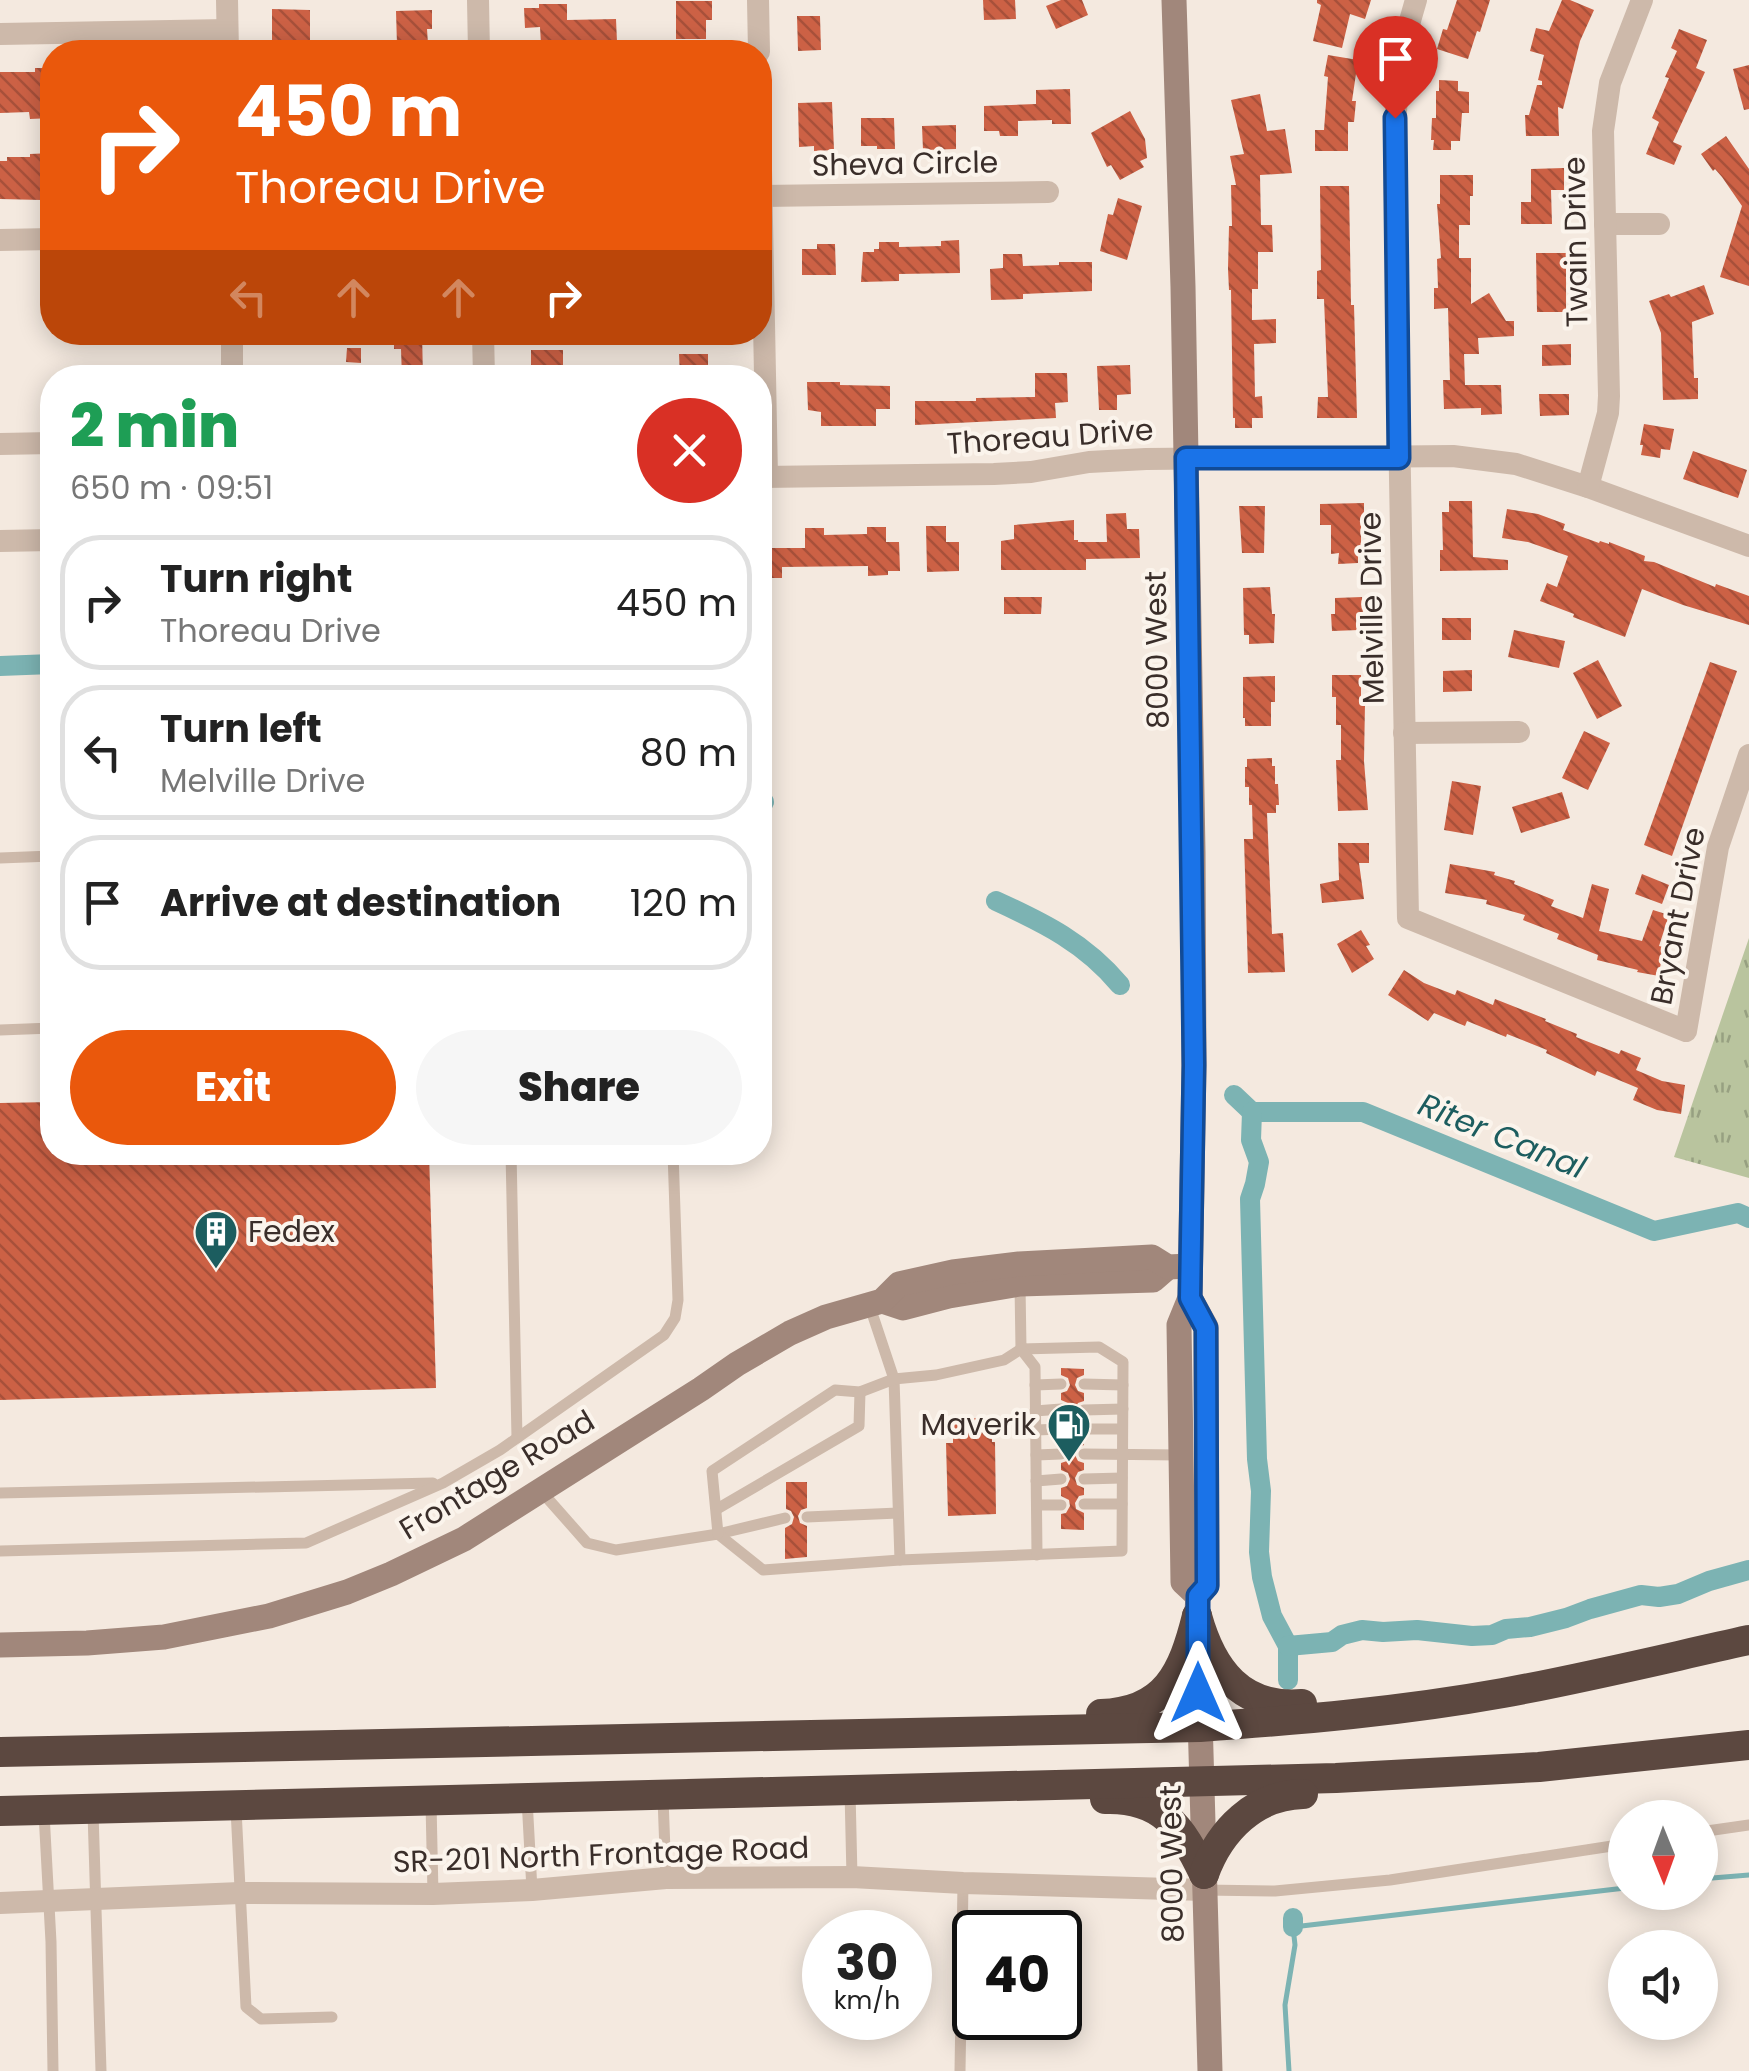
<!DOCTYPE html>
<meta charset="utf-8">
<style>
:root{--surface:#fff;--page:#f6f6f6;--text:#222;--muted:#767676;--line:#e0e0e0;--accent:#ea580c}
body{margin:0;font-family:Poppins,sans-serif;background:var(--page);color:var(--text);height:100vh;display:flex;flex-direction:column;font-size:38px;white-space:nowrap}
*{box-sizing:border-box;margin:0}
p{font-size:32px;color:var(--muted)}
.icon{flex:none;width:55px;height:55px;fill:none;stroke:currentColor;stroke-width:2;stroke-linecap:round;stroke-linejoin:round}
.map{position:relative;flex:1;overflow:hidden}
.drawer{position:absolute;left:40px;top:365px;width:732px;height:800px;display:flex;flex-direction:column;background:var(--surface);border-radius:40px;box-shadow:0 5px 25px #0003}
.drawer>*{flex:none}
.hud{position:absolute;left:40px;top:40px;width:732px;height:305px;border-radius:40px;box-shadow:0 5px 25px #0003;background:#ea580c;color:#fff;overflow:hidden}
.needle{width:65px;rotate:179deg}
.tools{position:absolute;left:1608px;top:1800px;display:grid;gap:20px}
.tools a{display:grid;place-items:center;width:110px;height:110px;border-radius:50%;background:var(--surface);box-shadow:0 5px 25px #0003;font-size:50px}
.speed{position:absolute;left:802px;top:1910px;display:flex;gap:20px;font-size:50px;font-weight:700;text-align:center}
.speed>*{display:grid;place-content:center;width:130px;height:130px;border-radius:50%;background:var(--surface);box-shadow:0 5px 25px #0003;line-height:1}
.speed small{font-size:25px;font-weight:400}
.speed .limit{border:5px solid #111;border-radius:15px;background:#fff;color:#111}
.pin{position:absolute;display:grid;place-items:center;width:85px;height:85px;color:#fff;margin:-102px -42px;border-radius:50% 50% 50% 0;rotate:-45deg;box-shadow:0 0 10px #0007}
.pin .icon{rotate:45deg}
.me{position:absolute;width:110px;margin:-55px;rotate:0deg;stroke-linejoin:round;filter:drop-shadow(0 0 8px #0008)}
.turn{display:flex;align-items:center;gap:35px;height:210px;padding:0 30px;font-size:45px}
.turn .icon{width:130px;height:130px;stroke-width:2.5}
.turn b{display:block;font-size:70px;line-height:85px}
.lanes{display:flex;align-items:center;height:95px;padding:0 30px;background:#0003;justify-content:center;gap:50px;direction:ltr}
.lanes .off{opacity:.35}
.round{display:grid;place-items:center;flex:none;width:105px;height:105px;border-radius:52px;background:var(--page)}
.headline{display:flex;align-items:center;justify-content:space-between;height:170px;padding:0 30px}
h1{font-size:60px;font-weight:800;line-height:75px;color:#1e9e55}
.button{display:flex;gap:20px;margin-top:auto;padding:20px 30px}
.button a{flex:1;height:115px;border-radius:60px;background:var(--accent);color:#fff;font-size:40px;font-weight:800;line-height:115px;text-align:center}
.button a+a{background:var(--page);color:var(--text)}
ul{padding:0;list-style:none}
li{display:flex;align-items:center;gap:30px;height:135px;margin:0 20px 15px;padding:0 10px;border:5px solid var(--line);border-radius:40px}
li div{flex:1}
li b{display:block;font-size:38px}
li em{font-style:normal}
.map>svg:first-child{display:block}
.grass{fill:url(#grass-tufts)}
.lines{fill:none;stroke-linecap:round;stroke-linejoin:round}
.stream{stroke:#7cb3b3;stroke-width:5}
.canal{stroke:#7cb3b3;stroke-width:20}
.building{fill:url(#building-back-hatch)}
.lane{stroke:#cdb9aa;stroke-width:11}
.street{stroke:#cdb9aa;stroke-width:22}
.secondary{stroke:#a1877b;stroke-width:25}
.highway{stroke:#5c4840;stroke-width:30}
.route-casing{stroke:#114b97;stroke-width:25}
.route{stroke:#1a73e8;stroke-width:18}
.labels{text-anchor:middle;stroke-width:8;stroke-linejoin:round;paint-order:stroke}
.street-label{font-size:30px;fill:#3a2e2a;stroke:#fbf4ec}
.poi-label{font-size:30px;fill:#3a2e2a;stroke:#fbf4ec;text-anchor:start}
.water-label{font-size:32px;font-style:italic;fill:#1c5d5f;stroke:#fbf4ec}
</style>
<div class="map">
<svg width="1749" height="2071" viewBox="0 0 1749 2071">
<defs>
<pattern id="grass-tufts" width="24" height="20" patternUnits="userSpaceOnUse" patternTransform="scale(2.5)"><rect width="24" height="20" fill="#b9c49e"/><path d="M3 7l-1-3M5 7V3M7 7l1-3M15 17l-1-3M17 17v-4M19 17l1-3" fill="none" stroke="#97a081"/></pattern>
<pattern id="building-back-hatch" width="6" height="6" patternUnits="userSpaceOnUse" patternTransform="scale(2.5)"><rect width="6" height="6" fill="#cc6145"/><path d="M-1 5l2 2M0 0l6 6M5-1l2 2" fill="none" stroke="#a7503a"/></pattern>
</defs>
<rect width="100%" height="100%" fill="#f4e9df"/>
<path class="grass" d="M1749 938V1178L1674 1157Z"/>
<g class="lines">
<g class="stream">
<path d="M1700 1879 1749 1875"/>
<path d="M1289 2071 1285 2005 1295 1945 1293 1927 1625 1888"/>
</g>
<g class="canal">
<path d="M0 666 52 664"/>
<path d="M760 801 764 802"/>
<path d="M996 901C1044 923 1085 943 1120 985"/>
<path d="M1234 1095 1252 1112H1363L1654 1231 1738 1213 1749 1218"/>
<path d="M1252 1112 1251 1140 1259 1162 1255 1184 1250 1199 1257 1459 1261 1491 1259 1552 1262 1577 1272 1616 1288 1646V1680"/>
<path d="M1288 1646 1332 1642 1342 1635 1362 1630 1383 1632 1417 1630 1472 1636 1492 1635 1506 1629 1530 1627 1566 1618 1590 1609 1641 1595 1659 1597 1678 1594 1709 1581 1749 1570"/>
<path d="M1293 1918V1927"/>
</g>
</g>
<g class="building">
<path d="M983 0H1015L1016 19 984 20Z"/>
<path d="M1061 0H1082L1088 15 1056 29 1046 6Z"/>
<path d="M1317 0H1371L1365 19 1350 14 1342 48 1313 41 1321 5 1317 3Z"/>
<path d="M1457 0H1490L1480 32 1477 31 1468 59 1437 49 1443 29 1447 30Z"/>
<path d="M1562 0H1570L1594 10 1580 41 1563 109 1558 107 1559 136H1526L1525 115H1529L1537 85H1542V81L1538 80 1544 55 1530 51 1536 28 1549 31Z"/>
<path d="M676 1H712V20H706V39H676Z"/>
<path d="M539 4H567V20L616 19 617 42 541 44 540 27 525 28 524 8H539Z"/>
<path d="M272 9 310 10V45L279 46V43H272Z"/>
<path d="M432 10V29H427L428 44 397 45 396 11Z"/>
<path d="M797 16H820L821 50 798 51Z"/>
<path d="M1679 29 1707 40 1696 68 1705 72 1673 142 1682 146 1674 165 1646 154 1659 122 1652 118 1669 78 1665 77 1677 51 1671 48Z"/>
<path d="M1328 55 1358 60 1352 101H1356L1354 122H1348V151H1315V130H1324L1328 77 1324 76Z"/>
<path d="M1749 65V109L1744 110 1733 69Z"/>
<path d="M35 68H52V118L30 119 29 112 0 113V72H35Z"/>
<path d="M1439 80 1458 81V91L1469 92V113H1462L1460 141H1451V150H1433L1434 140H1431L1432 118H1436V91H1439Z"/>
<path d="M1070 89 1071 124H1052V120L1018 121V136H1000L999 131H984V106L1036 104V90Z"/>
<path d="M1260 94 1267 131 1285 129 1292 173 1260 175 1261 225H1272L1273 252H1258V289H1252V320L1276 319V343L1254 344 1255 397 1262 396 1263 418H1252V428H1235V418H1233L1231 290H1229L1228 269 1229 226H1232L1231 185H1236L1230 156 1244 154 1231 100Z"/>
<path d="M832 102 834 150 814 151V146L799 147 798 103Z"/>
<path d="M1130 111 1145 139 1147 158 1140 161 1144 167 1120 180 1111 165 1107 167 1091 133Z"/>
<path d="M861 118H894L895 149H877V146H861Z"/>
<path d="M956 125V149L923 150 922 126Z"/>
<path d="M1726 136 1749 169V286L1720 277 1742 206 1722 177 1715 169 1713 171 1701 154Z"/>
<path d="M52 153V196H41V200L0 199V161H7V157H30V154Z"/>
<path d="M1564 168V190H1551L1552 224H1521V202H1531V169Z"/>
<path d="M1440 175H1473V196H1470V225H1459V258H1471V304L1489 293 1506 321H1514V336L1478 338 1479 354H1464L1465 385H1501L1502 414 1481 415V408L1444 409 1443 380H1450L1448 308 1434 309V288H1438L1437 259 1441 258 1437 204H1440Z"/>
<path d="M1320 186H1349L1351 305H1354L1357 418H1317L1318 397H1328L1324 299H1317V271L1321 270Z"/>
<path d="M1118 198 1142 206 1127 260 1100 251 1108 214 1113 215Z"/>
<path d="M959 240 960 273 899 274V281L861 282 863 252H874V249H879V242H899V247L941 246V241Z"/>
<path d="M817 244H835L836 275H802V249H817Z"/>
<path d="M1536 253H1566V312H1537Z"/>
<path d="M1003 254H1022L1023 266 1059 265V262H1092V291L1023 294V299L991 300 990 269 1003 268Z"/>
<path d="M1704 285 1714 314 1692 322 1694 378H1698V399L1663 400 1661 333 1649 301 1669 294 1671 297Z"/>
<path d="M394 332H422L423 378H402L401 349H394Z"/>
<path d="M1571 344V365L1542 366V345Z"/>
<path d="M347 348H361V363L346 362Z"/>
<path d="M531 350H563V378H539V369H531Z"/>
<path d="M679 354H708V378H680Z"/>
<path d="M1130 365 1131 394 1117 395V410H1099L1097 366Z"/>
<path d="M1035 373H1067L1068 402 1055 403 1056 418 915 425V401H976V398L1035 397Z"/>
<path d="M807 382H840V385L890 386V409H876V426H821V412L808 410Z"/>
<path d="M1539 394H1569V415L1540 416Z"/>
<path d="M1644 424 1674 429 1670 450 1661 449 1660 458 1641 455 1643 445H1640Z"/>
<path d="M1693 451 1747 470 1738 498 1683 479Z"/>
<path d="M1449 501H1472L1473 557 1508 560V570L1440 571V550H1443L1442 512H1449Z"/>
<path d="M1364 503V525H1361V553H1358V563L1338 564 1339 553 1331 554V525H1320V504Z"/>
<path d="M1239 506H1265L1264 553H1242Z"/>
<path d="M1507 509 1538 514 1565 524 1563 530 1599 543 1600 541 1609 544V542L1645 556 1644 561 1654 562 1715 587 1716 584 1749 596V625L1683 605 1642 589 1625 637 1573 617 1574 614 1540 601 1547 583 1557 587 1568 556 1528 542 1502 538Z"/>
<path d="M1126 513 1127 529H1139L1140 558 1086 559V570H1001V541L1014 539V525L1074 520V540H1078V542H1107L1106 514Z"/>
<path d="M926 526H946V542H959V571L927 572Z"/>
<path d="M867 527H886V542H899L900 571H888V575L868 576V566L782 567V578H760V548H805V528H824V535L867 534Z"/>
<path d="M1270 587 1272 614H1275L1274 643 1249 644V635H1244L1243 588Z"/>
<path d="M1004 597H1042L1041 614H1004Z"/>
<path d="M1362 597 1363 614H1359V630L1332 631 1331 614H1335V598Z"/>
<rect x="1442" y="618" width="29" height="22"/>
<path d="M1514 630 1565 641 1559 668 1508 657Z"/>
<path d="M1598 660 1622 706 1597 719 1573 673Z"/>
<path d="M1710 662 1737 671 1672 856 1644 845Z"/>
<path d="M1472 670V691L1443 692V671Z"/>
<path d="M1332 675H1361V704L1365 703 1364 761 1368 810 1338 811 1336 760H1341V725H1336V697H1332Z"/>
<path d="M1275 676V702H1271V726H1245V718H1243V677Z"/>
<path d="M1584 731 1610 743 1588 790 1562 778Z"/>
<path d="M1272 758V766H1275V784H1278L1279 805H1276V813H1267L1272 934 1283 933 1285 972 1248 973 1244 839H1253L1252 805H1249V787H1245V767H1247V759Z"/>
<path d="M1452 781 1481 786 1473 835 1444 830Z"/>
<path d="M1562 792 1570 818 1521 833 1512 807Z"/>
<path d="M1338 843H1369V863H1359L1364 899 1322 903 1320 884 1339 880Z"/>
<path d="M1450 864 1495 872 1494 875 1515 881 1514 884 1554 900 1551 906 1583 918 1592 884 1609 889 1599 931 1642 941 1653 910 1669 915 1659 946 1663 947 1659 976 1637 972 1638 970 1597 960 1598 955 1557 939 1559 934 1523 920 1525 915 1486 904 1487 900 1445 893Z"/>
<path d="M1642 874 1669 885 1662 904 1635 894Z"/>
<path d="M1361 930 1370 945 1366 946 1374 959 1352 973 1337 944Z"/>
<path d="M1404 970 1424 983 1455 995 1457 990 1493 1005 1495 999 1546 1019 1545 1021 1577 1034 1576 1037 1619 1054 1621 1050 1641 1058 1636 1070 1662 1081 1685 1085 1681 1114 1657 1110 1633 1100 1638 1088 1597 1071 1595 1076 1546 1053 1547 1050 1507 1034 1506 1037 1467 1021 1465 1026 1434 1013 1428 1021 1388 995Z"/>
<path d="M52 1102V1152H429L436 1388 0 1400V1103Z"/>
<path d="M1061 1368 1084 1369V1375L1077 1378 1075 1385 1078 1391 1084 1393V1401L1078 1403 1075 1409 1077 1416 1084 1419 1079 1421 1075 1428 1076 1434 1084 1438V1445L1077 1448 1075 1455 1078 1461 1084 1463V1470L1078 1472 1075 1478 1077 1485 1084 1488V1495L1079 1496 1075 1503 1076 1509 1084 1513V1530L1061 1529V1514L1066 1513 1070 1506 1069 1500 1061 1496V1488L1067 1486 1070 1479 1068 1473 1061 1470V1463L1067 1461 1070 1455 1068 1448 1061 1445V1438L1067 1436 1070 1430 1068 1423 1061 1420 1067 1416 1070 1409 1068 1403 1061 1400V1393L1067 1391 1070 1385 1068 1378 1061 1375Z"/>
<path d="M979 1418 980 1427H992V1442H995L996 1514 948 1516 946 1443H953V1419Z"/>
<path d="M786 1482H807V1508L801 1510 798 1516 800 1523 807 1526V1557L785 1559V1528L792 1524 794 1517 791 1511 786 1509Z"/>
</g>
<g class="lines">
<g class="lane">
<path d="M0 858 52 856"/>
<path d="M0 1030 52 1028"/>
<path d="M511 1152 517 1438"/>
<path d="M869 1304 894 1379 900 1560"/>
<path d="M1084 1384 1123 1385"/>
<path d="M1035 1385 1061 1384"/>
<path d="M1084 1410 1123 1409"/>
<path d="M1035 1411 1061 1409"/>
<path d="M1084 1429H1122"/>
<path d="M1036 1430 1061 1429"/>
<path d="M1084 1454 1180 1455"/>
<path d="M1036 1455 1061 1454"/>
<path d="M1084 1479 1122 1478"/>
<path d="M1036 1481 1061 1479"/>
<path d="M541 1491 587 1543 616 1550 718 1534 785 1518"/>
<path d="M0 1493 433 1483"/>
<path d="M1084 1504H1122"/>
<path d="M1037 1505H1061"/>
<path d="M717 1509 859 1426 860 1392"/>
<path d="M807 1517 898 1513"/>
<path d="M718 1534 763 1570 900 1560 1122 1551 1123 1362 1099 1347 1021 1349 1020 1285"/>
<path d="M718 1534 712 1471 835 1390 860 1392 894 1379 936 1375 1004 1360 1021 1349 1035 1367 1037 1555"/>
<path d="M0 1551 306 1543 443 1483 500 1450 664 1335 675 1318 678 1300 673 1152"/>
<path d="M850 1791 852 1877"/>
<path d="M663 1798 666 1878"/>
<path d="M527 1799 532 1890"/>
<path d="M431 1803 433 1894"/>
<path d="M236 1809 246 2007 261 2019 332 2017"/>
<path d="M93 1812 101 2071"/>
<path d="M44 1813 51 1942 53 2071"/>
<path d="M1700 1832 1749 1825"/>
<path d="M1204 1890 1275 1891 1390 1880 1625 1844"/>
<path d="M960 2071 963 1883"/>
</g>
<g class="street">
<path d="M227 0 228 52"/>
<path d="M478 0 479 52"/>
<path d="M758 0 759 52"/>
<path d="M1416 0C1400 51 1396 96 1394 148L1408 918 1686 1031 1718 847 1749 755"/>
<path d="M0 34 227 30"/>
<path d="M760 119 767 477"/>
<path d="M762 196 1048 192"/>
<path d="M1605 224H1659"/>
<path d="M0 240 52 239"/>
<path d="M232 332V378"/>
<path d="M483 332 484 378"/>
<path d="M0 444 52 443"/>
<path d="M760 477 994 474 1031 472 1089 462 1146 459 1453 456 1516 464 1588 487 1749 546"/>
<path d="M1588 487 1608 413 1609 396 1603 131 1610 83 1642 0"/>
<path d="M0 541 52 540"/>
<path d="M1404 733 1519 732"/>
<path d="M0 1903 240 1893 433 1894 532 1890 666 1878 852 1877 963 1883 1204 1890"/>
</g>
<g class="secondary">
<path d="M1174 0 1183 287 1193 852 1194 1065 1190 1298 1179 1325 1183 1582 1198 1596"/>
<path d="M1190 1298 1206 1327 1207 1585 1198 1596 1197 1611 1210 2071"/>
<path d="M882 1301 903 1308 949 1296 1020 1284 1153 1280 1168 1267"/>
<path d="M0 1645 87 1643 164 1637 269 1616 347 1592 391 1574 464 1539 701 1389 737 1364 790 1333 826 1317 882 1301 899 1284 953 1272 1019 1264 1152 1257 1168 1267 1189 1266"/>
</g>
<g class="highway">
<path d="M1197 1616C1212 1670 1241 1709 1302 1704"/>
<path d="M1101 1714C1166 1712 1183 1672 1197 1616"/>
<path d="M0 1752 1200 1727C1301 1720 1403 1711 1503 1693 1585 1678 1667 1658 1749 1640"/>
<path d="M1105 1799C1161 1797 1182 1827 1204 1874"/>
<path d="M0 1811 1336 1778 1539 1767 1749 1745"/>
<path d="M1204 1874C1220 1830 1255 1795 1303 1794"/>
</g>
</g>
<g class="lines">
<defs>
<path id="route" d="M1198 1693V1596L1207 1586 1206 1328 1190 1298 1194 1065 1186 458H1399L1395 118"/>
</defs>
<use href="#route" class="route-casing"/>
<use href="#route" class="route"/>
</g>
<defs>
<symbol id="building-pin" viewBox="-11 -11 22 30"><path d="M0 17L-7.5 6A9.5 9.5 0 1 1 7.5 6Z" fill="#1c5d5f" stroke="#fbf4ec"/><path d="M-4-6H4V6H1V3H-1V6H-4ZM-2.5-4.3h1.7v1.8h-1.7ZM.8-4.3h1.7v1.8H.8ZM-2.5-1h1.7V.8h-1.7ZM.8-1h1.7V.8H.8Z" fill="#fff"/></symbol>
<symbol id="fuel-pin" viewBox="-11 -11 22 30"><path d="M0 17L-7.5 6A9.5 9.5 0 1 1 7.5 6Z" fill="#1c5d5f" stroke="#fbf4ec"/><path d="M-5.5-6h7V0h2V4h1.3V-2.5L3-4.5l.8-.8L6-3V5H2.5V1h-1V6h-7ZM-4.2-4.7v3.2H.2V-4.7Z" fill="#fff"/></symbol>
</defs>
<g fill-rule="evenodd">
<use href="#building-pin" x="191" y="1207" width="50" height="68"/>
<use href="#fuel-pin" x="1044" y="1400" width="50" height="68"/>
</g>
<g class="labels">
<g class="street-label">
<text transform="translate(905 164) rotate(-1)" y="10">Sheva Circle</text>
<text transform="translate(1576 242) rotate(-91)" y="10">Twain Drive</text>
<text transform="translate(1050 437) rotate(-4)" y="10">Thoreau Drive</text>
<text transform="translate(1372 608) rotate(-91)" y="10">Melville Drive</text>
<text transform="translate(1157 650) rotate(-91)" y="10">8000 West</text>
<text transform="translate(1678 916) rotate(-79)" y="10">Bryant Drive</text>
<text transform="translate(497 1475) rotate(-31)" y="10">Frontage Road</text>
<text transform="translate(601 1855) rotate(-2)" y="10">SR-201 North Frontage Road</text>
<text transform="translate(1172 1864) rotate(-91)" y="10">8000 West</text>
</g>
<g class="poi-label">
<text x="248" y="1242">Fedex</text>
<text x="1036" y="1435" text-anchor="end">Maverik</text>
</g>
<g class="water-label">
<text transform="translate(1502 1136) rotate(22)" y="11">Riter Canal</text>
</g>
</g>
</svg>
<div class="tools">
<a><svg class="needle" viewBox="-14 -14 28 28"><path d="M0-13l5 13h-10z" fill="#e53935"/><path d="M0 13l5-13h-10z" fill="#767676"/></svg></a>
<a><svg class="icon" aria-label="sound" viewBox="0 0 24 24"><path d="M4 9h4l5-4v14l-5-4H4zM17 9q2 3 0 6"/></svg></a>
</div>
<div class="speed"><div>30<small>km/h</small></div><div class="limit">40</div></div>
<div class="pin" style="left:1395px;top:118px;background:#d93025"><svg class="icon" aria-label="arrive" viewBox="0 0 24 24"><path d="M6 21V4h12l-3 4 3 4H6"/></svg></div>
<svg class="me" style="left:1198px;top:1693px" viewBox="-20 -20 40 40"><path d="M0-17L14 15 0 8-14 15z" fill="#1a73e8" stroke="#fff" stroke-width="4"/></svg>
<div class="hud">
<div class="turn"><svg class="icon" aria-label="right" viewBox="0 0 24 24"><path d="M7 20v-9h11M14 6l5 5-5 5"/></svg><div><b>450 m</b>Thoreau Drive</div></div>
<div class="lanes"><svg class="icon off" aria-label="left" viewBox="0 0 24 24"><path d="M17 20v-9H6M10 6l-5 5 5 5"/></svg><svg class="icon off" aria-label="ahead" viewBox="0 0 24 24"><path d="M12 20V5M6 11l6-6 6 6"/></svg><svg class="icon off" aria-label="ahead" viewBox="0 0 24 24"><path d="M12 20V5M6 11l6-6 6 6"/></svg><svg class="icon" aria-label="right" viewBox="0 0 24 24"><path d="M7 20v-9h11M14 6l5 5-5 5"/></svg></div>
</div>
<section class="drawer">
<div class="headline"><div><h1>2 min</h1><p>650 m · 09:51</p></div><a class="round" style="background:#d93025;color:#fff"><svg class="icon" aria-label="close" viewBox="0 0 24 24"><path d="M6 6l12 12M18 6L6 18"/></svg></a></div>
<ul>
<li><svg class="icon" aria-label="right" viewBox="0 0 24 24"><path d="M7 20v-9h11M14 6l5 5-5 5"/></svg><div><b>Turn right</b><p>Thoreau Drive</p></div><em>450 m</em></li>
<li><svg class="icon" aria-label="left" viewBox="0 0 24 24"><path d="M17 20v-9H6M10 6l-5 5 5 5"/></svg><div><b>Turn left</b><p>Melville Drive</p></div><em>80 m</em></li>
<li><svg class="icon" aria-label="arrive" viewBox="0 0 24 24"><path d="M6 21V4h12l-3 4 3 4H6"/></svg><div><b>Arrive at destination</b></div><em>120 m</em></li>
</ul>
<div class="button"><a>Exit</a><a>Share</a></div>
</section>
</div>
